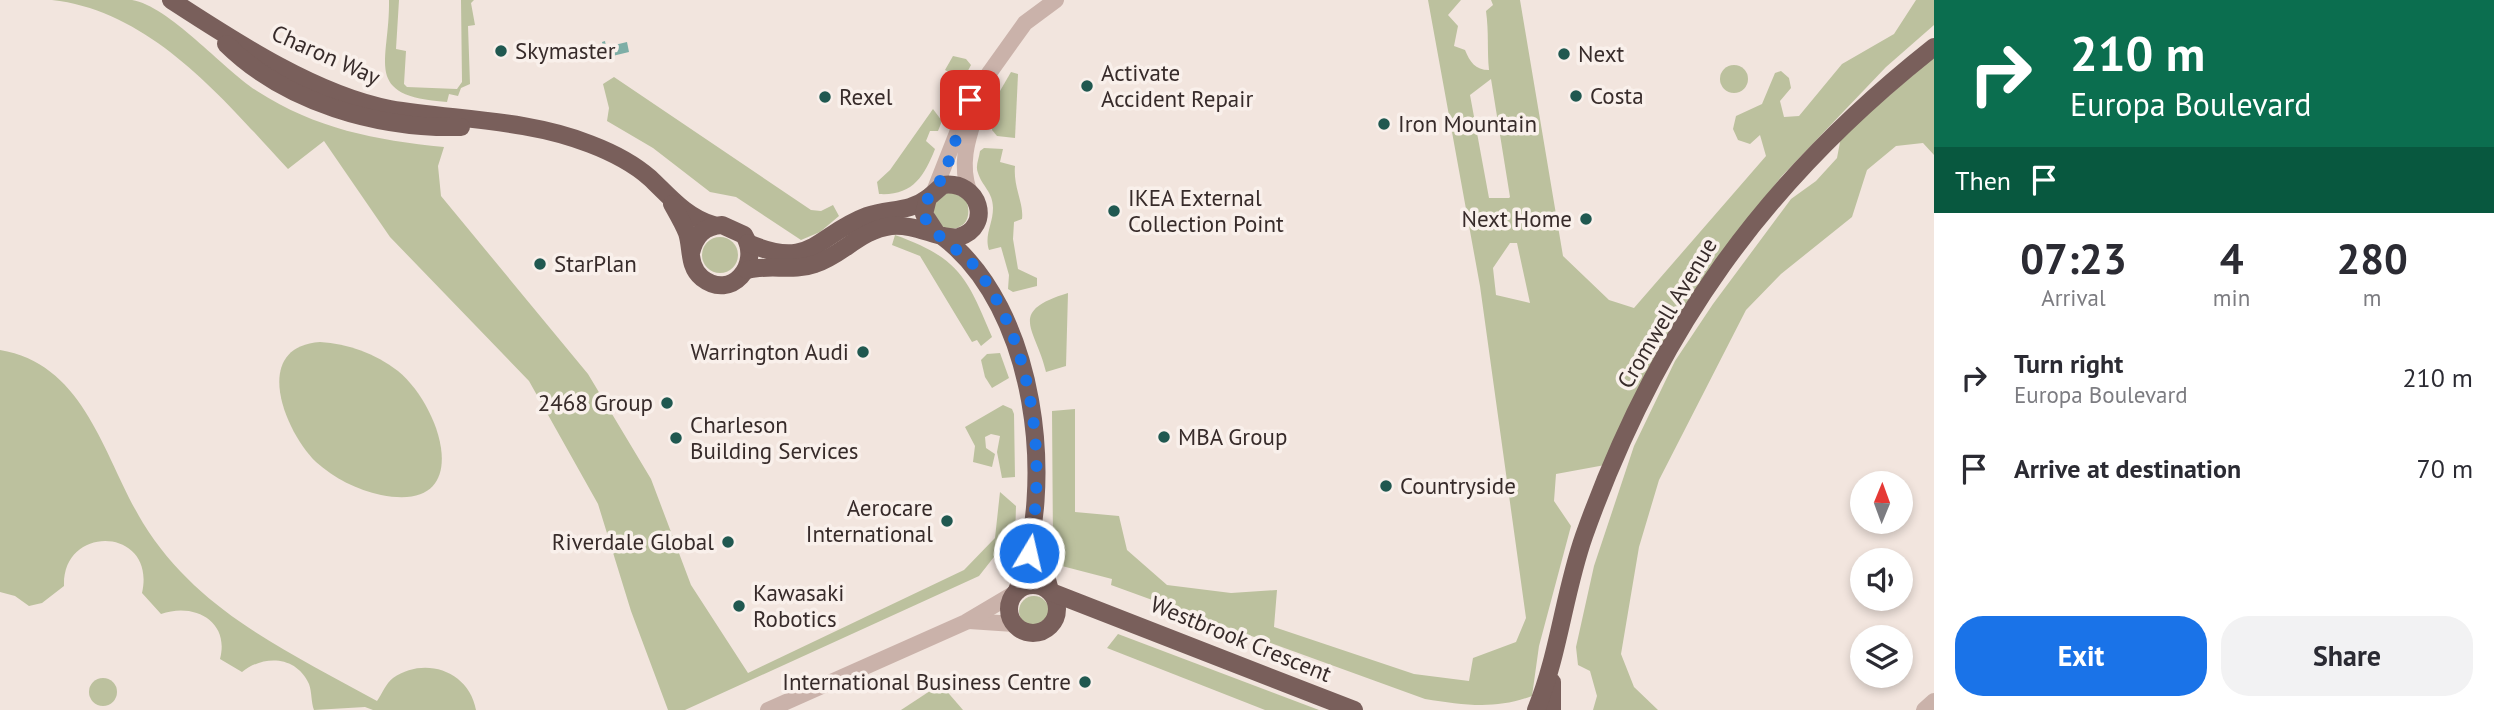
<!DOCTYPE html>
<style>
:root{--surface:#fff;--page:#f2f2f3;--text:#2b2b33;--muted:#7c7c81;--accent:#1a73e8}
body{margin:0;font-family:"PT Sans",sans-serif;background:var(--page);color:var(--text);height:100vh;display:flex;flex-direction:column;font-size:26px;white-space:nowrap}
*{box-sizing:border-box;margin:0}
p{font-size:23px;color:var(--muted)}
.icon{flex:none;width:38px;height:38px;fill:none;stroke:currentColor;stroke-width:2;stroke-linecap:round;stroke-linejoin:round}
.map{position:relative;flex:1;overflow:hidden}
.panel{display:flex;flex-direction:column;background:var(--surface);width:560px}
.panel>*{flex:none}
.hud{background:#0b6e4f;color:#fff;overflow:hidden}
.needle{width:46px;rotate:1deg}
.tools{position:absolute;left:1850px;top:471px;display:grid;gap:14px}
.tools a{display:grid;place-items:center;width:63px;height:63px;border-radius:50%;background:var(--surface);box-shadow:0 4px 10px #0003;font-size:35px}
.pin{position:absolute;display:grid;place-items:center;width:60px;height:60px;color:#fff;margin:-30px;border-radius:14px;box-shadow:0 4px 10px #0006}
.me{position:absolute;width:77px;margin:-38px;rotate:9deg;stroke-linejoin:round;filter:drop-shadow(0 0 5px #0008)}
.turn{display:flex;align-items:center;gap:24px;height:147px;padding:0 21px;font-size:32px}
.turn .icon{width:91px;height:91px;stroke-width:2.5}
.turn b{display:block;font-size:49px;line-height:60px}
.then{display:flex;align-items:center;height:66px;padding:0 21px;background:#0003;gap:14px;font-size:26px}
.eta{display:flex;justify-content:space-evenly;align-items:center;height:119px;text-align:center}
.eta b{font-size:42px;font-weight:700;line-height:49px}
.action{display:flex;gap:14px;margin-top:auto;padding:14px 21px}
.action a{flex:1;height:80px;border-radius:28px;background:var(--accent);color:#fff;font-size:28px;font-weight:700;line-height:80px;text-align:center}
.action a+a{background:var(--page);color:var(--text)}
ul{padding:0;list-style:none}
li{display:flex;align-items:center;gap:21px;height:91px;padding:0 21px}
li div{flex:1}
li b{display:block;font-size:26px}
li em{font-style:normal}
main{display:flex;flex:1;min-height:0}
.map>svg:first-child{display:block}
.green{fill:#bcc19e;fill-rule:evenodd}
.water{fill:#7eaea6}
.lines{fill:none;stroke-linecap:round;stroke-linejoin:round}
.tertiary{stroke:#cab2aa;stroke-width:16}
.primary{stroke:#795f5b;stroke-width:18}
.route{stroke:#1a73e8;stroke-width:12;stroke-dasharray:0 21.6}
.poi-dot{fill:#205850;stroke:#f9f0eb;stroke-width:2.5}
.labels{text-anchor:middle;stroke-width:7;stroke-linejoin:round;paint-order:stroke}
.poi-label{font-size:23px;fill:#372b2a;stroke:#f9f0eb;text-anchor:start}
.street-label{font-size:23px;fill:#372b2a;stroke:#f9f0eb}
</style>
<main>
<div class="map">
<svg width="1934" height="710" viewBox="0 0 1934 710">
<rect width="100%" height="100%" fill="#f2e5de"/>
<g class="green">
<path d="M52 0C77 0 107 0 132 0 169 6 224 70 257 91 316 129 375 140 444 147L438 166 441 196 588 374 651 479 691 585 748 673 964 570 995 538 1000 492 1016 506 1015 540 1001 548 979 576 685 710H668L631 611 598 504 529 381 390 237 324 141 288 169C224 100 152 11 52 0Z"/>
<path d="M389 0H399L396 49 406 51 404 84 407 87 457 89 462 82 461 0H474L471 3 475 25 468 26 470 84 461 88 458 96 449 94 447 102C361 96 390 63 389 0Z"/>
<path d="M1428 0H1461L1448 15 1458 26 1454 46 1465 50C1470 62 1475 70 1489 70 1487 50 1489 33 1486 11L1493 5 1491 0H1520L1563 256 1609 300 1634 308 1766 156 1760 135 1750 144 1738 140 1733 129 1736 116 1762 104 1775 73 1781 71 1789 78 1791 88 1780 101 1784 117 1799 116 1842 64 1894 34 1916 0H1934V25L1886 67 1781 177 1715 263 1605 465 1556 474 1554 501 1571 526 1539 646 1532 696C1495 710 1464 705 1425 699L1111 585 1112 579 1058 565 1053 544 1052 411 1075 409V512L1119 516 1127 550 1167 585 1231 593 1277 590 1274 627 1414 674 1469 681 1473 658 1516 642 1526 618 1480 286ZM1491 79 1510 197 1509 198H1489L1470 95ZM1510 243H1517L1530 303 1496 295 1493 268Z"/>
<path d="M953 56 966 59 971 65 956 93 945 92 955 76 945 70Z"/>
<path d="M1934 57V155L1923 143 1896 146 1867 170 1852 217 1781 274 1746 310 1659 480 1639 547 1621 654 1634 687 1658 710H1593L1597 696 1590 671 1578 665 1576 647 1594 566 1634 446 1675 361 1713 304 1791 199 1816 181 1837 158 1841 137Z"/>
<circle cx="1734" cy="79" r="14"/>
<path d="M1011 72 1018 74 1015 138 997 136 992 130 993 103Z"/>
<path d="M614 77 811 210 821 211 833 205 839 216 820 232 801 240 736 197 710 192 653 148 607 121 609 108 603 84Z"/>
<path d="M933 109 942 121 938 131H930L926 141 935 149C924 177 912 196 879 194L877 182 890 170Z"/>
<path d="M984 148 1003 149 1000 162 1015 166C1013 187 1024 203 1022 219L1014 222 1013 239 1018 269 1037 278V286L1013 292 1008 289 1009 275 1001 247 989 250C984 235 993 224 993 208 993 192 982 186 978 173 975 166 979 159 980 151Z"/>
<path d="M949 191 966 199C973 220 964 231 942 229L931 207Z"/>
<path d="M895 235C959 258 967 277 992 337L981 346 977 340 972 342 920 256 892 245Z"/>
<circle cx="720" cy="255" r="18"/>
<path d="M1068 293 1066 366 1046 372C1036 328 1006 312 1068 293Z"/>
<path d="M320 342C348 344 375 353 398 371 442 407 476 514 381 495 357 490 334 478 316 462 285 432 250 347 320 342Z"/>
<path d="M0 350C86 364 104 459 143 523 198 612 289 652 377 701 382 694 386 683 393 678 425 656 469 671 476 710H373L365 707 314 710C311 703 312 692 309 684 296 655 263 655 242 672L220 659C230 621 194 602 161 614L142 593C157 527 62 523 64 586L42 603 29 606 15 596 0 592Z"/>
<path d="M1000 353 1009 378 992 388 985 377 981 360 987 354Z"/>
<path d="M1003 405 1012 409 1014 414 1015 477 1002 478 997 452 1000 436 991 434 985 437 986 448 995 454 992 467 973 462 975 446 965 427Z"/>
<circle cx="1034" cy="611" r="15"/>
<path d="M1118 634 1319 710H1265L1107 648Z"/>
<circle cx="103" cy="692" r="14"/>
<path d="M944 688 963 710H901L933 689Z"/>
</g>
<path class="water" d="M605 41 606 47 627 42 629 52 600 59 597 48 603 47 602 42Z"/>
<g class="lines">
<g class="tertiary">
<path d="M935 189 970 100 1025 23 1056 0"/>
<path d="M969 191C956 153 976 123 983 87"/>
<path d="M969 621 1014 624"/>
<path d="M768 710 966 622 1015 593"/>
<path d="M1924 710 1934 701"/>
</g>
<g class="primary">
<path d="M171 0C234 41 316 95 390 109 455 120 528 119 590 144 611 152 633 163 650 178 670 197 686 217 713 225"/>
<path d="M226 44C286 103 378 129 461 127"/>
<path d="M672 204C677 213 683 223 687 233 692 248 688 267 702 278 731 301 762 265 744 235L722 225C704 226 695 236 691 253"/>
<path d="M942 236C1037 308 1057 485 1017 591"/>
<path d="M748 243C812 271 816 235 867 216 889 208 908 213 928 198"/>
<path d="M747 270C770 264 793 272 815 264 843 255 860 230 891 226 915 223 942 241 959 237 993 227 980 180 943 185L928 198 924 214 937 234"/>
<path d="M1036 537 1050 591"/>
<circle cx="1033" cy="609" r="24"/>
<path d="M1051 592 1354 710"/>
<path d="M1552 682V710"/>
<path d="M1536 710C1559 654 1564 593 1584 536 1657 331 1763 182 1934 47"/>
</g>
</g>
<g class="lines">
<path class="route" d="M970 100C958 126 953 156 940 181 934 192 923 200 924 213 926 233 966 253 978 270 1034 347 1047 462 1029 553"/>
</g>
<g class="poi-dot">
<circle cx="501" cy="51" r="7"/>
<circle cx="1564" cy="54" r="7"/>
<circle cx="1087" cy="86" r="7"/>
<circle cx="1576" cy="96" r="7"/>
<circle cx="825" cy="97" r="7"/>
<circle cx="1384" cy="124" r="7"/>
<circle cx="1114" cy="211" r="7"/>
<circle cx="1586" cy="219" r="7"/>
<circle cx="540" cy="264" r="7"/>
<circle cx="863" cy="352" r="7"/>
<circle cx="667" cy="403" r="7"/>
<circle cx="1164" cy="437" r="7"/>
<circle cx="676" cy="438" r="7"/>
<circle cx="1386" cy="486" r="7"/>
<circle cx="947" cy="521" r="7"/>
<circle cx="728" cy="542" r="7"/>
<circle cx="739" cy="606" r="7"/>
<circle cx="1085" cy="682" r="7"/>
</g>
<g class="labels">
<g class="poi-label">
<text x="515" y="59">Skymaster</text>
<text x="1578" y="62">Next</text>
<text x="1101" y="81">Activate<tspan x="1101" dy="26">Accident Repair</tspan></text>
<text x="1590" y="104">Costa</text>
<text x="839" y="105">Rexel</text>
<text x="1398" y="132">Iron Mountain</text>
<text x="1128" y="206">IKEA External<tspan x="1128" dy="26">Collection Point</tspan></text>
<text x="1572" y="227" text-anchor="end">Next Home</text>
<text x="554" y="272">StarPlan</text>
<text x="849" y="360" text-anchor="end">Warrington Audi</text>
<text x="653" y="411" text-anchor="end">2468 Group</text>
<text x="690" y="433">Charleson<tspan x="690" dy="26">Building Services</tspan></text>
<text x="1178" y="445">MBA Group</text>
<text x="1400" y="494">Countryside</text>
<text x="933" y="516" text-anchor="end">Aerocare<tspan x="933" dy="26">International</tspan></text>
<text x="714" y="550" text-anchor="end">Riverdale Global</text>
<text x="753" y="601">Kawasaki<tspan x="753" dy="26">Robotics</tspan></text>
<text x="1071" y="690" text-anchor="end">International Business Centre</text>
</g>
<g class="street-label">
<text transform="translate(326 55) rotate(24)" y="8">Charon Way</text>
<text transform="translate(1667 313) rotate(-59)" y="8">Cromwell Avenue</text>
<text transform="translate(1241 639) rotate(22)" y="8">Westbrook Crescent</text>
</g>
</g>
</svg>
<div class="tools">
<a><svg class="needle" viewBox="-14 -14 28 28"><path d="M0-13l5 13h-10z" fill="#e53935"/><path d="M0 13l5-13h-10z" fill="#7c7c81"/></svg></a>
<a><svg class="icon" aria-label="sound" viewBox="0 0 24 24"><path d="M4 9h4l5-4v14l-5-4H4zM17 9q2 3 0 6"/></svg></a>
<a><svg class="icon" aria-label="layers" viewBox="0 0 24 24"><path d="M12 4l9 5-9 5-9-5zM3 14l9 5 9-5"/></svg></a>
</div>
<div class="pin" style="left:970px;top:100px;background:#d93025"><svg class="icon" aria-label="arrive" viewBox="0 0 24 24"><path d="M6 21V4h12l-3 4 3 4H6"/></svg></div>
<svg class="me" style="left:1029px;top:553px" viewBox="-20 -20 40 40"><circle r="17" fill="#1a73e8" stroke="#fff" stroke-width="3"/><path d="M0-11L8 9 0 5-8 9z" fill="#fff"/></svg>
</div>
<section class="panel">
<div class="hud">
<div class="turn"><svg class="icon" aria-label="right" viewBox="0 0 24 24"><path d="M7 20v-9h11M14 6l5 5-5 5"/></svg><div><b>210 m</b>Europa Boulevard</div></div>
<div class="then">Then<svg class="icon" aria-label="arrive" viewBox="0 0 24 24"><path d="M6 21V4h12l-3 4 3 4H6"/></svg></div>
</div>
<div class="eta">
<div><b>07:23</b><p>Arrival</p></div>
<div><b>4</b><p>min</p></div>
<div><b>280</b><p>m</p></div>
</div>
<ul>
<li><svg class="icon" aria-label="right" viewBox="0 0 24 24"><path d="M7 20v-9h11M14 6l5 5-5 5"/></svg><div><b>Turn right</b><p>Europa Boulevard</p></div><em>210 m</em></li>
<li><svg class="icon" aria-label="arrive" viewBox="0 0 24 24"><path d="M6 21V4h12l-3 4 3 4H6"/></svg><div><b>Arrive at destination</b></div><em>70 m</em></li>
</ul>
<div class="action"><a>Exit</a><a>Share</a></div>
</section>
</main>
